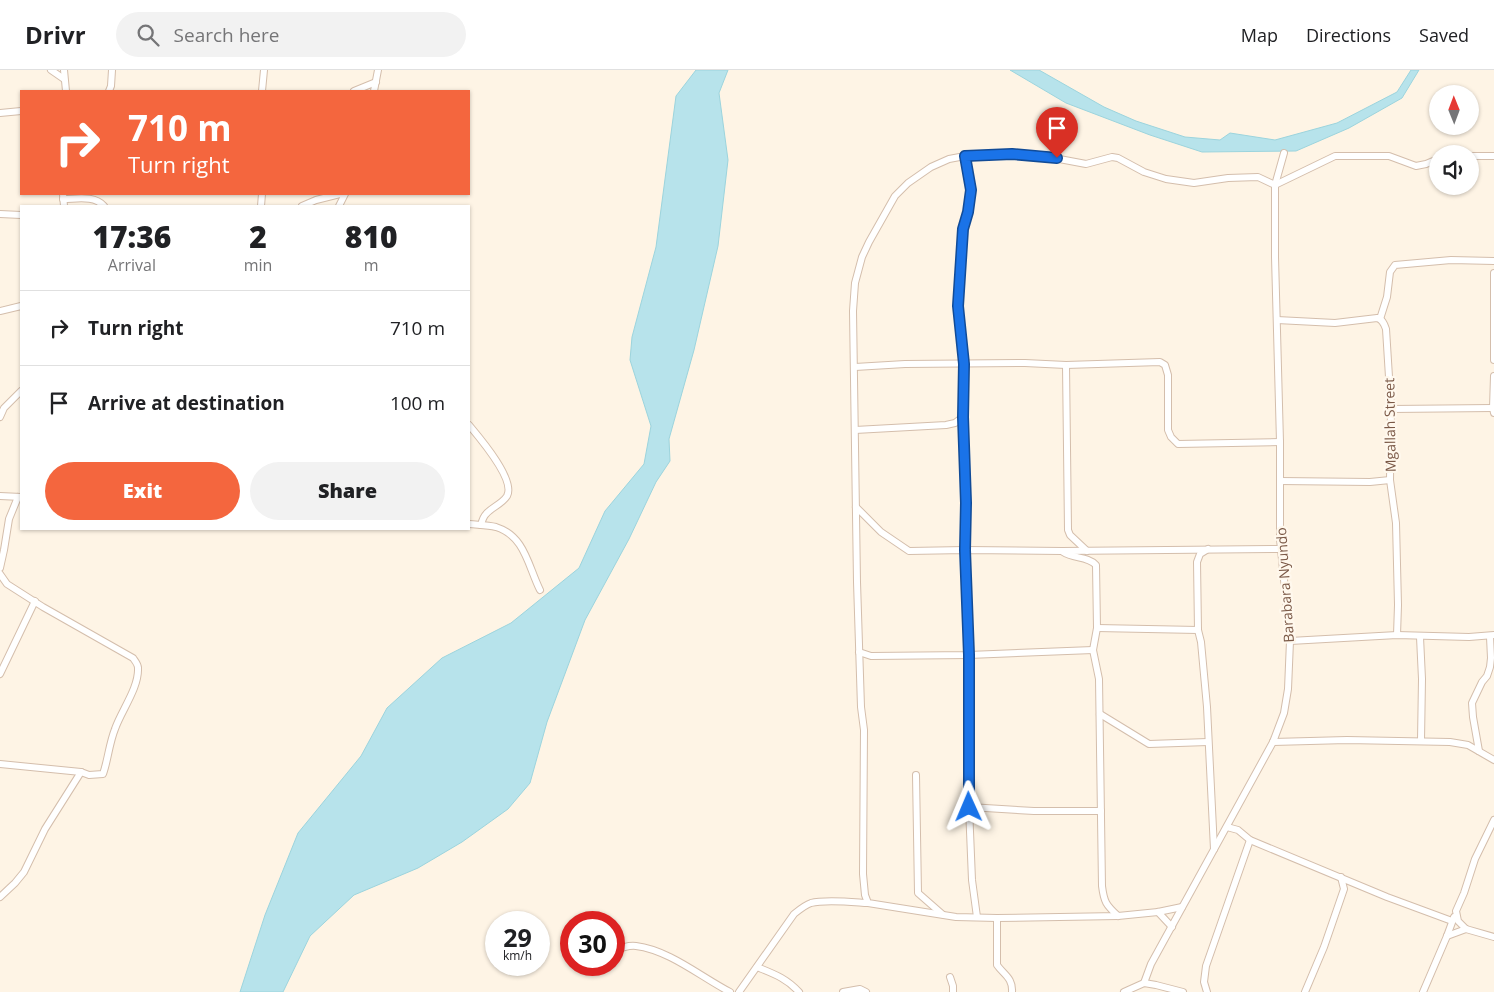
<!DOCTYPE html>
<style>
:root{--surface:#fff;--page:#f2f2f2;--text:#202124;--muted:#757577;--line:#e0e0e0;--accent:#f4663e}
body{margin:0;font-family:"Open Sans",sans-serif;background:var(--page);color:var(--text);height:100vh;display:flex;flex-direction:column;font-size:19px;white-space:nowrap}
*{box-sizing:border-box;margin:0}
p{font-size:16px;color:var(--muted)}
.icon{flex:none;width:28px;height:28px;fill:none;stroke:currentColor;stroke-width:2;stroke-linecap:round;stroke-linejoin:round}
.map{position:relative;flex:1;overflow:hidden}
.details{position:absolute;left:20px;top:135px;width:450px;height:325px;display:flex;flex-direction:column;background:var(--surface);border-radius:0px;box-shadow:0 1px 4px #0004}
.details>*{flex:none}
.guide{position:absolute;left:20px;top:20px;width:450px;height:105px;border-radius:0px;box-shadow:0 1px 4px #0004;background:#f4663e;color:#fff;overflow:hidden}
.needle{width:32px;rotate:359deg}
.tools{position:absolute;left:1429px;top:15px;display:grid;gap:10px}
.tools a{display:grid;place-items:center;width:50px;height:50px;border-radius:50%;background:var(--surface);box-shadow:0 1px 4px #0004;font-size:25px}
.speed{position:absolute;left:485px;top:841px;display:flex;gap:10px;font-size:25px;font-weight:700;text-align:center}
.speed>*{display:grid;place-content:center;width:65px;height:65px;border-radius:50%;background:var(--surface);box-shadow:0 1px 4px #0004;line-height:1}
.speed small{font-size:12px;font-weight:400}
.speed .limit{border:8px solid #d22;background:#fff;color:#111}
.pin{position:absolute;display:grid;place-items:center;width:42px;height:42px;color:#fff;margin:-51px -21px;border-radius:50% 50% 50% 0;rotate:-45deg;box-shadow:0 0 5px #0007}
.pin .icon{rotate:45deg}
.me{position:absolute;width:55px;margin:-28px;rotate:359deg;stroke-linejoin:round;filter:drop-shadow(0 0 4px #0008)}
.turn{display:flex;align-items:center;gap:18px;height:105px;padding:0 25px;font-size:22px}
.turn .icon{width:65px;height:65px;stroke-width:2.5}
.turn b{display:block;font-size:35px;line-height:42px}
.eta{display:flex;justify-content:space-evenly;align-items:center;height:85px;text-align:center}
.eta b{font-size:30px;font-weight:800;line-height:35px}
.cta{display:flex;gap:10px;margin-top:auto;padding:10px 25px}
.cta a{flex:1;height:58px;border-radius:30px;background:var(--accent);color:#fff;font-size:20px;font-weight:800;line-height:58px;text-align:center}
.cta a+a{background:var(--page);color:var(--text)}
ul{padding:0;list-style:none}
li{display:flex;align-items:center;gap:15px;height:75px;padding:0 25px;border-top:1px solid var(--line)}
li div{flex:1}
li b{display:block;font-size:19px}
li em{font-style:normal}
header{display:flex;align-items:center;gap:30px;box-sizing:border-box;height:70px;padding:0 25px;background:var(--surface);border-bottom:1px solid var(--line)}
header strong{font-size:24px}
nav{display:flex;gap:28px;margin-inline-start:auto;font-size:18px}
.search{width:350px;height:45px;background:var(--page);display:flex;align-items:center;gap:12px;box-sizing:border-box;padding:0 18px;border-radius:28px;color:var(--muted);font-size:19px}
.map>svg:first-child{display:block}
.water{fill:#b7e3eb;stroke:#9cd4dd}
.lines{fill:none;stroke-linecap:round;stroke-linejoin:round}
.street-casing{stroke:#d4beac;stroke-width:8}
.street{stroke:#fff;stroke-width:6}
.route-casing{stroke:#114b97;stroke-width:12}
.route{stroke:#1a73e8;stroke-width:9}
.labels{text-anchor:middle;stroke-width:4.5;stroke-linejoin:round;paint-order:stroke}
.street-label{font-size:14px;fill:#7b5947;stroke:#fff8ed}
</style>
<header>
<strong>Drivr</strong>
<div class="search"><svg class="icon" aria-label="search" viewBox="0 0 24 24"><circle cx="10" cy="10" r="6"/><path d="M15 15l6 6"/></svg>Search here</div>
<nav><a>Map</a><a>Directions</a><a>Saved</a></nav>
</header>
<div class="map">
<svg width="1494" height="922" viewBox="0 0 1494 922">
<rect width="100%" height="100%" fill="#fef4e5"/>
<g class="water">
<path d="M696 0H728L719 23 728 90 718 176 694 280 669 369 670 391 656 412 629 469 585 550 547 652 530 713 508 739 462 772 418 798 354 825 310 866 283 922H240L265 845 298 763 361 686 387 638 442 588 511 553 579 498 605 441 644 394 651 356 630 290 632 267 656 177 676 26Z"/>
<path d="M1010 0H1039L1104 37 1136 51 1185 67 1220 70 1230 63 1275 70 1337 53 1397 22 1411 0H1419L1402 28 1349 58 1296 81 1202 82 1150 65 1066 33Z"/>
</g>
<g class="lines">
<defs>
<g id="street">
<path d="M51 0 64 9"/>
<path d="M64 0 66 21"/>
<path d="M109 21 111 16 112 0"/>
<path d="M262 21 264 0"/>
<path d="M354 21 376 12"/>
<path d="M374 21 378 0"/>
<path d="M0 43 21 41"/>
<path d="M965 86 971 120 968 142 963 159 958 236 964 294 963 347 966 433 965 480 969 585V737L972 810 977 847"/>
<path d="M1470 86H1494"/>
<path d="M63 124 64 136"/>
<path d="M63 129C77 129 94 125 104 136"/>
<path d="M261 136 262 124"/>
<path d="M302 136 316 130 340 124"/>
<path d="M339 136 345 124"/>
<path d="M0 144 21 145"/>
<path d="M1494 203V290"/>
<path d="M0 241 21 236"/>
<path d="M1380 249 1387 227 1390 202 1395 195 1451 190 1494 191"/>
<path d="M1277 250 1335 253 1377 248C1382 249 1384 253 1386 259L1391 339 1390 410 1396 453 1398 535 1397 565"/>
<path d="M1066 295 1068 460 1070 465 1087 481"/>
<path d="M855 297 905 294 1025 293 1066 295 1160 292 1165 295 1168 305V360L1171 367 1178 374 1280 372"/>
<path d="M1494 306 1493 338 1494 343"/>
<path d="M1391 339 1493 338"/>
<path d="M0 347 4 338 21 321"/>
<path d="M469 355C479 367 516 410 507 426 502 434 492 437 486 444 483 447 482 451 481 455"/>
<path d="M855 360 946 355 955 353 963 347"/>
<path d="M1280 411 1370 412 1390 410"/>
<path d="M0 426 21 427"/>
<path d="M856 437 881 462 909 481 965 480 1062 481 1281 479"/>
<path d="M469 454C478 455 487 455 496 457 525 466 528 496 540 520"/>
<path d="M1208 479 1200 484 1197 492 1198 560 1201 572 1207 637 1214 779"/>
<path d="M1063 482C1074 489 1087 486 1096 495L1097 558 1093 580 1099 609 1102 816C1104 832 1106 835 1118 846"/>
<path d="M0 498 4 480 9 449 18 427"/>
<path d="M0 504 7 514 43 537 133 588C135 591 138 594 138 598 139 618 121 641 115 659 109 674 108 690 103 704L89 705 81 702 45 759 24 802 15 813 0 827"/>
<path d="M1097 558 1198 560"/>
<path d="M1420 567 1422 609 1421 670"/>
<path d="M1290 571 1397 565 1469 567 1494 565"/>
<path d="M859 582 871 586 969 585 1093 580"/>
<path d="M0 604 35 531"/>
<path d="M1100 644 1149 674 1208 672"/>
<path d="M1273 672 1347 670 1450 672 1468 675 1494 690"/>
<path d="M1479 681 1473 647 1472 633 1482 612 1487 606 1490 597 1491 588 1490 567"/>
<path d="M0 694 81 702"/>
<path d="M916 705 918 823 942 844"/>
<path d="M969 737 1034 741H1101"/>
<path d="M1494 750 1475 789 1464 823 1456 841 1458 851 1466 859 1494 867"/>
<path d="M1227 757 1238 760 1250 770 1387 827 1452 851"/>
<path d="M1182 837 1158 842 1118 846 997 848 956 847 868 833 865 825 863 804 864 660 861 637 857 512 853 241 855 213 862 187 869 172 895 126 908 113 931 97 949 89 965 86 1012 84 1054 88 1086 94 1112 87 1118 88 1144 102 1166 109 1194 113 1228 108 1258 107 1275 115 1335 86H1389L1416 96 1426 94 1438 89"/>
<path d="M1158 842 1172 857"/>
<path d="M997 848V895C1004 905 1013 908 1012 922"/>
<path d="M1447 866 1466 859"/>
<path d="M614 881C621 878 628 875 636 876 669 880 701 907 730 922"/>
<path d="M757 897C774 904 786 908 799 922"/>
<path d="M950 907 953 916V922"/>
<path d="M1144 913 1151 894 1273 672 1284 643 1288 619 1290 571 1280 469V372L1275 187V115L1284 83"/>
<path d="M739 922 794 844C799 840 805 835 811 833 825 829 852 832 868 833"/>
<path d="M843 922 860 919 866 922"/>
<path d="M1124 922 1144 913 1156 915 1183 922"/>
<path d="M1207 922 1204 912 1206 896 1250 770"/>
<path d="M1305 922 1324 877 1344 819 1341 807"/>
<path d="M1423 922 1447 866 1454 847"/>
</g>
</defs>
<use href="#street" class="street-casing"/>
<use href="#street" class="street"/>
</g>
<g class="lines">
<defs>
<path id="route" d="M969 737V585L965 480 966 433 963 347 964 294 958 236 963 159 968 142 971 120 965 86 1012 84 1057 88"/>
</defs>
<use href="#route" class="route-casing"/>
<use href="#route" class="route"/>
</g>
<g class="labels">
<g class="street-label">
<text transform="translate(1390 355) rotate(-91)" y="5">Mgallah Street</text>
<text transform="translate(1285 515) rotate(-94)" y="5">Barabara Nyundo</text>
</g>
</g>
</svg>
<div class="tools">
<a><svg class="needle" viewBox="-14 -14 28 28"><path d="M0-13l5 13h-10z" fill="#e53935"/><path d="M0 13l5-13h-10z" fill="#757577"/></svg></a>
<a><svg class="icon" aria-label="sound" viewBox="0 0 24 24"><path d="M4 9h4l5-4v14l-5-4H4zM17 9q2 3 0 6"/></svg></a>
</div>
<div class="speed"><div>29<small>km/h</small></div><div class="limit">30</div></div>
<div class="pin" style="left:1057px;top:88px;background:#d93025"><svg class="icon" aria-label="arrive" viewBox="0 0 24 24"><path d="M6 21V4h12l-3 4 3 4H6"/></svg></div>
<svg class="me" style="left:969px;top:737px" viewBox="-20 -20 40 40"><path d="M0-17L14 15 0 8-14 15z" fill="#1a73e8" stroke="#fff" stroke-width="4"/></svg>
<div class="guide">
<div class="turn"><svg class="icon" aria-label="right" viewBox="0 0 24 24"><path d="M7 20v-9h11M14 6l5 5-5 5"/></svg><div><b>710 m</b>Turn right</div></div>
</div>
<section class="details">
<div class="eta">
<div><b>17:36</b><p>Arrival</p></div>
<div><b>2</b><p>min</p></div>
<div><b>810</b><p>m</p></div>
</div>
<ul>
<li><svg class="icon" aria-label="right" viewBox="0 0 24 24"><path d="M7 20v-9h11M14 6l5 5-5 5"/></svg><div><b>Turn right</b></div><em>710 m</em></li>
<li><svg class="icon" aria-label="arrive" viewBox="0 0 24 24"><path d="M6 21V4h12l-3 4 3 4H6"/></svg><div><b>Arrive at destination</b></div><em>100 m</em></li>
</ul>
<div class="cta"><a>Exit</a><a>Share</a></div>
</section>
</div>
